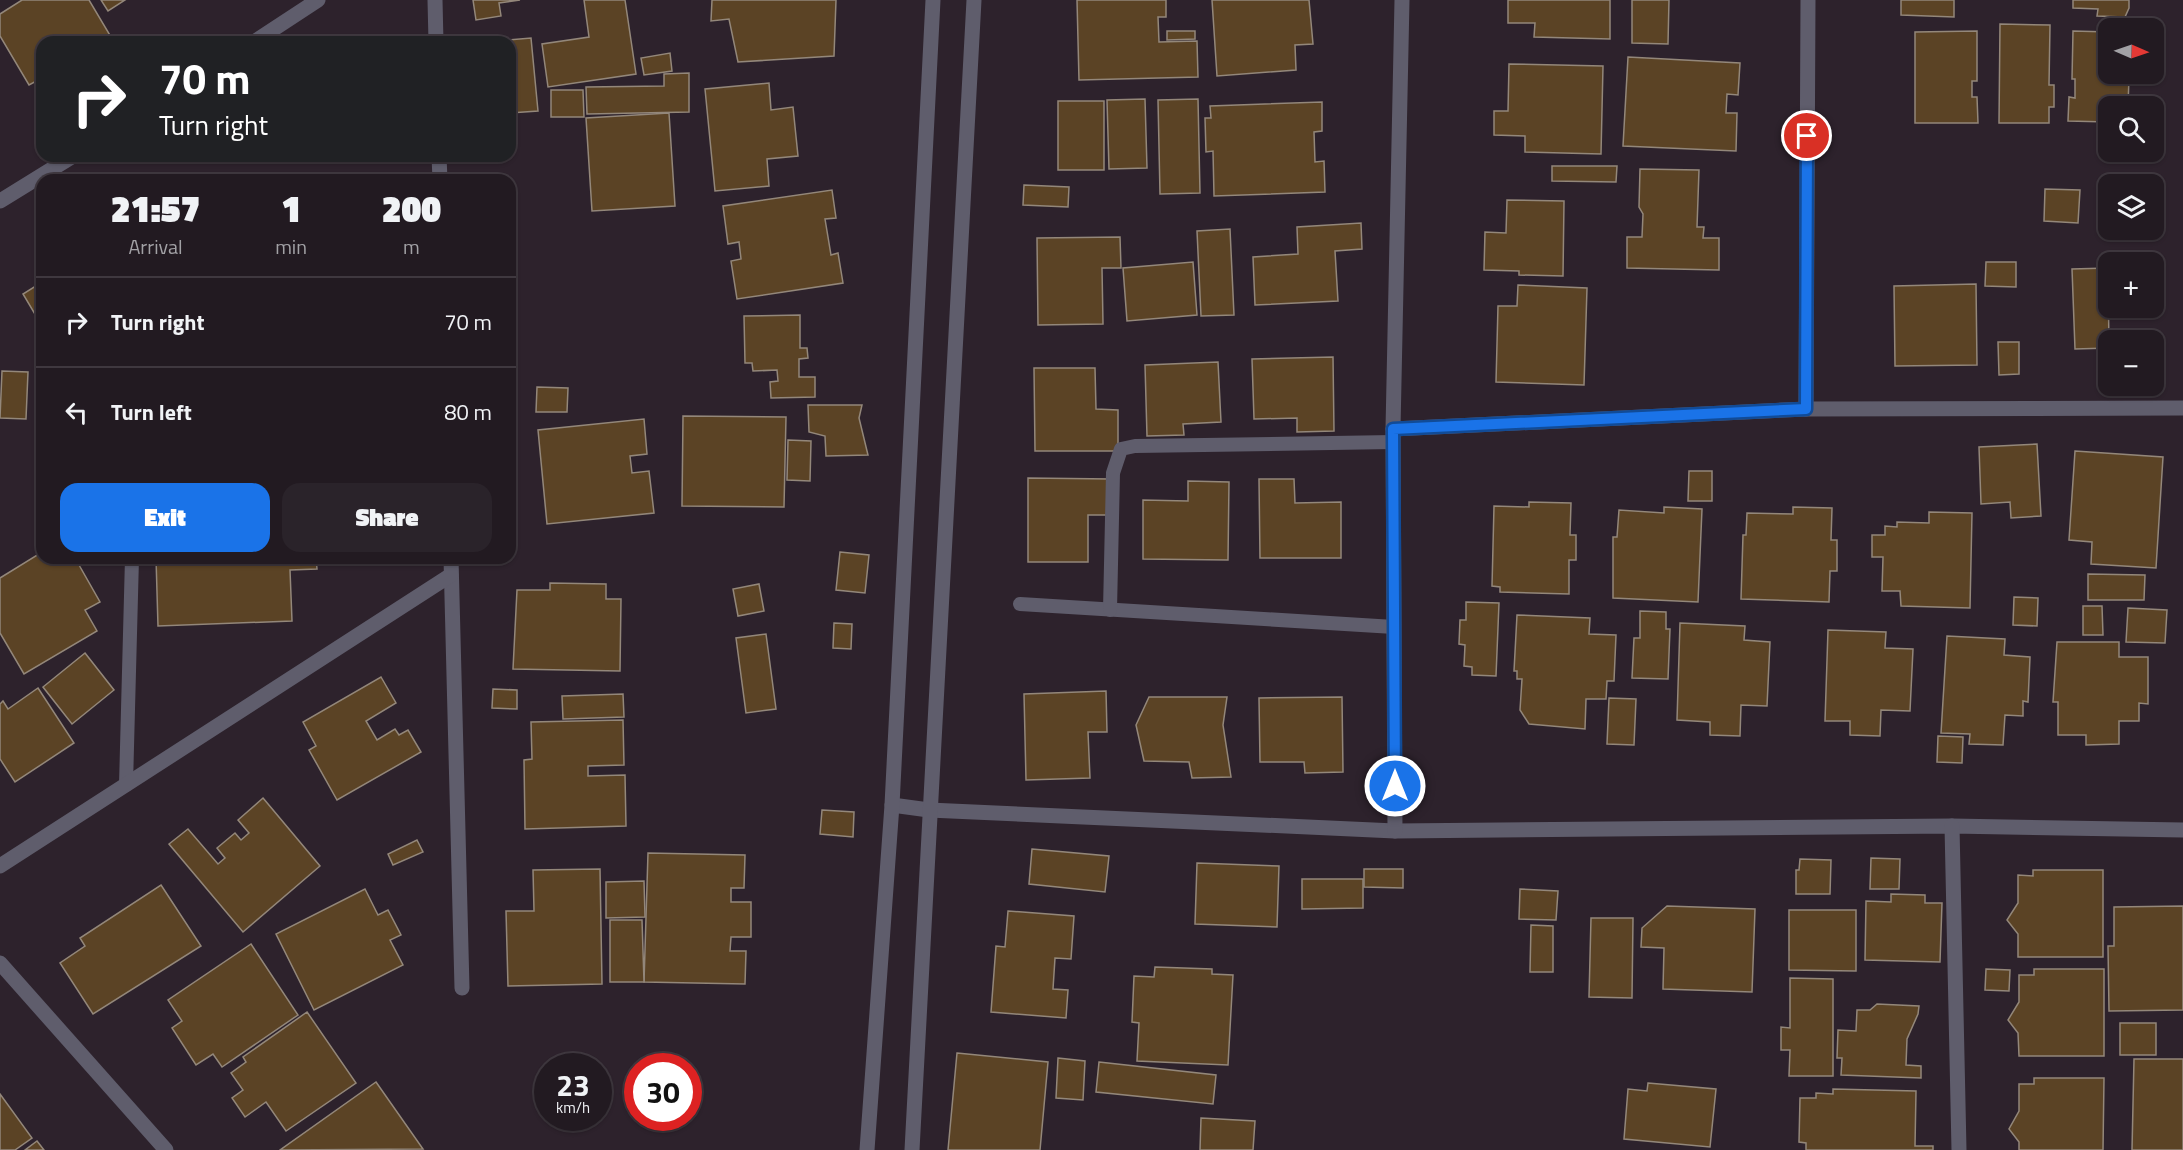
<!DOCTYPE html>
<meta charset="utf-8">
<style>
:root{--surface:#221a21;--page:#2a232a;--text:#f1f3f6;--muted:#a2a1a5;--line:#3f383f;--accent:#1a73e8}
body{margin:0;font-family:"Titillium Web",sans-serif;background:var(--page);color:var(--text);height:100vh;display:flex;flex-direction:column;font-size:22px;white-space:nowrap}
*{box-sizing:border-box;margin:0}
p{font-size:20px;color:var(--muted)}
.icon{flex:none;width:33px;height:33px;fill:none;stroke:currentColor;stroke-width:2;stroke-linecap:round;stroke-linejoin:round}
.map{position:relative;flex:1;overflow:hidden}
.drawer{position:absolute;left:36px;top:174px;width:480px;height:390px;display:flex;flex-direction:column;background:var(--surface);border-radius:18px;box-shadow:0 2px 4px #0004,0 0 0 2px var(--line)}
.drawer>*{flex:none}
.guide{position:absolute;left:36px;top:36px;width:480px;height:126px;border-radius:18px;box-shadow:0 2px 4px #0004,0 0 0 2px var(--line);background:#202124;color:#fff;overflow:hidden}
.needle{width:39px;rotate:92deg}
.controls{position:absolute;left:2098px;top:18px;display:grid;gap:12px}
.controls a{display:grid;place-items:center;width:66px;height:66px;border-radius:12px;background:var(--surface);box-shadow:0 2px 4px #0004,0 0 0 2px var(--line);font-size:30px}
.speed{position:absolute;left:534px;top:1053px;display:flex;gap:12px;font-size:30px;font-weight:700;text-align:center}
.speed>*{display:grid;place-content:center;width:78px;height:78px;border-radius:50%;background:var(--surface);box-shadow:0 2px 4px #0004,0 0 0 2px var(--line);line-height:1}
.speed small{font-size:15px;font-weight:400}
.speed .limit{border:9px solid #d22;background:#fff;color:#111}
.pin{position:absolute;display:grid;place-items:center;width:51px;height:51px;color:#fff;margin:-26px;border:3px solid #fff;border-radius:50%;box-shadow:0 2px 6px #0007}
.me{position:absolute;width:66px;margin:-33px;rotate:0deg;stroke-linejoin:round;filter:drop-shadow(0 0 4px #0008)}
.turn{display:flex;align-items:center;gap:21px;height:126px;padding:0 24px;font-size:27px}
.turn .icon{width:78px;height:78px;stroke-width:2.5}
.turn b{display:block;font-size:42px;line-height:51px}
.eta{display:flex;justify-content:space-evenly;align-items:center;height:102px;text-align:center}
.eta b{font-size:36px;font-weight:800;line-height:42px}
.button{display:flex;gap:12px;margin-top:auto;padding:12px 24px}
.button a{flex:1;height:69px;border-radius:18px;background:var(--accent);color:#fff;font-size:24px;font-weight:800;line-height:69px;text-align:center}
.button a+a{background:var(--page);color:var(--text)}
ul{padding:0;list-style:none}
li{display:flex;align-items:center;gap:18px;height:90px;padding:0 24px;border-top:2px solid var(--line)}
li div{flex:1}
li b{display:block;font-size:22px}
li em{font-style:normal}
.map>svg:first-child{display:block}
.building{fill:#5b4325;stroke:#93877a;stroke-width:1.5}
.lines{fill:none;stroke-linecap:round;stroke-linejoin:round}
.lane{stroke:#5f5d6c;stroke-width:14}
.street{stroke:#5f5d6c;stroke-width:15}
.route-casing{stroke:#114b97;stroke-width:15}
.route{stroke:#1a73e8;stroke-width:10}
</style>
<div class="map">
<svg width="2183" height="1150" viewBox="0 0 2183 1150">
<rect width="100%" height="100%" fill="#2d222c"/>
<g class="building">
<path d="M22 0H89L114 42H42V78L29 85 0 36V14Z"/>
<path d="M101 0H125L108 11Z"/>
<path d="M473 0H520L499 3 501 16 476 20Z"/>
<path d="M584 0H625L636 74 548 87 542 44 589 37Z"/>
<path d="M712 0H836L834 56 738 62 729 19 711 21Z"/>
<path d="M1077 0H1166V17H1158L1159 42 1197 41 1198 77 1079 80Z"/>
<path d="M1212 0H1309L1313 44 1295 45 1296 70 1217 76Z"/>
<path d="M1508 0H1610V39L1534 37 1535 23H1508Z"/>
<path d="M1632 0H1669L1668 44 1632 43Z"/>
<path d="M1901 0H1954V17L1901 15Z"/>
<path d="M2073 0H2129V8L2125 17 2097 16 2098 9 2073 8Z"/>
<path d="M2000 24 2050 25 2049 85H2054V107H2049V123H1999Z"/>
<path d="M1167 31H1195V39L1167 40Z"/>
<path d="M1977 31V81H1972V97H1977L1978 123H1915V32Z"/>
<path d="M2073 31 2109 32V74H2149V78H2129L2128 106H2109V122L2068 121 2069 97 2075 98V79H2072Z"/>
<path d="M531 38 538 111 510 113V42H487Z"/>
<path d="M670 53 672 71 644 75 641 58Z"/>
<path d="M1628 57 1740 63 1738 95 1727 94 1726 113H1737L1736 151 1623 146Z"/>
<path d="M1509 64 1603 66 1601 154 1525 152V136L1494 135V111H1508Z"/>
<path d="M689 73V112L587 114 586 87 664 86V74Z"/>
<path d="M769 83 771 110 793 107 798 156 767 159 769 186 715 191 705 89Z"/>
<path d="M551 90H583L584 117H551Z"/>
<path d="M1145 99 1147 168 1109 169 1107 100Z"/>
<path d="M1198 99 1200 193 1160 194 1158 100Z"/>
<rect x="1058" y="101" width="46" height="69"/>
<path d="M1322 102V131L1314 132 1315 162 1324 161 1325 192 1214 196 1213 151 1206 152 1205 118H1211L1210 106Z"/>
<path d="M669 113 675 206 592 211 586 118Z"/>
<path d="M1552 166H1617L1616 182 1552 181Z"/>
<path d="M1640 169 1699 170 1697 227H1704L1703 238H1719V270L1627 268V237H1642L1643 214 1639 207Z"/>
<path d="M1024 185 1069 187 1068 207 1023 205Z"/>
<path d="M2045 189 2080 190 2078 223 2044 221Z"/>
<path d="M832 190 836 218 825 219 831 255 838 253 843 283 737 299 731 261 741 259 739 242 728 244 723 206Z"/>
<path d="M1507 200 1564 201 1563 276 1519 275V271L1484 270 1485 232 1506 233Z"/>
<path d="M1361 223 1362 249 1335 251 1338 301 1255 305 1253 257 1298 254 1297 227Z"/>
<path d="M1230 229 1234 315 1201 316 1197 231Z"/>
<path d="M1120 237 1121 268H1102L1103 324 1038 325 1037 238Z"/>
<path d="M1193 262 1197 315 1127 321 1123 268Z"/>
<path d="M1986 262H2016V287L1985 286Z"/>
<path d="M2108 268 2109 348 2075 349 2072 269Z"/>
<path d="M42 282V326L23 294Z"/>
<path d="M1976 284 1977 365 1895 366 1894 286Z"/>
<path d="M1518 285 1587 288 1584 385 1496 382 1498 306H1517Z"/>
<path d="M800 315V348H807L808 358 799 359V377H815V397L771 398 770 382 778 381 777 370 753 371 752 363H745L744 316Z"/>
<path d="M1998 342H2019V374L1999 375Z"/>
<path d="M1333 357 1334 431 1297 432V418L1254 419 1252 359Z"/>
<path d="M1218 362 1221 422 1183 424 1184 435 1147 436 1145 365Z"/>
<path d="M1034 368H1095L1096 409 1118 410V451H1035Z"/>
<path d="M2 371 28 372 26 419 0 418Z"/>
<path d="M537 387 568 388 567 412H536Z"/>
<path d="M808 405H862L859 418 868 455 826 456 825 436 809 432Z"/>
<path d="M683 416 786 417 784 507 682 506Z"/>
<path d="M644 419 647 454 630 456 632 473 649 471 654 513 547 524 538 430Z"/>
<path d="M788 440 811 441 810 481 787 480Z"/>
<path d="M2037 444 2041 516 2011 518 2010 502 1981 504 1979 447Z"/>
<path d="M2075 451 2163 457 2156 568 2091 564 2092 542 2069 540Z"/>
<path d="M1689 471H1712V501H1688Z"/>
<path d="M1028 478 1111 479V515H1088V562H1028Z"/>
<path d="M1259 479H1294L1295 503 1341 502V558H1260Z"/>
<path d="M1188 481 1229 482 1228 560 1143 559V500L1188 501Z"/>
<path d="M1529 502 1571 503 1570 535H1576V560H1569V594L1500 592V587L1492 586 1494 506 1529 507Z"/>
<path d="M1664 507 1702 509 1698 602 1613 598V537H1617L1619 510 1664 513Z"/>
<path d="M1793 507 1832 508 1831 540H1837V571H1830L1829 602 1741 599 1743 535H1746L1747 513 1793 514Z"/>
<path d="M1929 512 1972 513 1970 608 1901 606 1900 591H1882L1883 557H1872V535H1885V526L1897 527V522L1929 523Z"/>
<path d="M42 552V558H75L100 602 85 610 97 631 24 674 0 633V578Z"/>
<path d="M840 552 869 555 865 593 836 590Z"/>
<path d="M156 558H216V563L240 562V558H316L317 569 290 570 292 621 158 626Z"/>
<path d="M216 558H240V562L216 563Z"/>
<path d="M2088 574 2145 575 2144 600H2088Z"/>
<path d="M550 583 606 584V599H621L620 671 513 669 517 590H550Z"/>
<path d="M759 584 764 611 738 616 733 589Z"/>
<path d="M2014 597 2038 598 2037 626 2013 625Z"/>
<path d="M1466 602 1499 603 1496 676 1472 675V667L1464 666 1465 645 1459 644 1460 620H1466Z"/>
<path d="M2083 606H2102L2103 635H2083Z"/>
<path d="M2128 608 2167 610 2165 643 2126 642Z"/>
<path d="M1640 611 1666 612V629H1670L1668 679 1632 678 1634 638H1640Z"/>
<path d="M1517 615 1590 618 1589 634 1616 635 1614 681H1607L1606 699H1586L1585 729 1529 724 1520 710 1522 679H1517V671H1514Z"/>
<path d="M834 623 852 624 851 649 833 648Z"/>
<path d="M1680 623 1745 626 1744 640 1770 642 1767 706 1741 705 1740 736 1710 735V722L1677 720Z"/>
<path d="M1828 630 1886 632 1885 648 1913 649 1910 711 1881 710 1880 736 1850 735V721H1825Z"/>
<path d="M766 634 776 709 746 713 736 638Z"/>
<path d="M1947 636 2005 639 2004 655 2030 657 2028 702 2023 701V716L2005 715 2003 745 1969 744 1970 734 1941 733Z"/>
<path d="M2057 642H2119V657H2148V704L2139 703V721H2119V744L2086 745V735H2058V702H2053Z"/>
<path d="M85 653 114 690 72 724 43 687Z"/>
<path d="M381 677 396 703 366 721 377 740 395 729 399 735 408 730 421 752 337 800 309 750 316 746 303 722Z"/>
<path d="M38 688 74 743 15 782 0 759V704L3 701 8 709Z"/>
<path d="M493 689 517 690V709L492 708Z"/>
<path d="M1106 691 1107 732H1088L1090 778 1026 780 1024 694Z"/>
<path d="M623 694 624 717 563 719 562 696Z"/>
<path d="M1149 697H1227L1223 725 1231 777 1192 778 1189 762 1144 761 1136 725Z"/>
<path d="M1342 697 1343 772 1305 773 1304 762H1260L1259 698Z"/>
<path d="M1609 698 1636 699 1634 745 1607 744Z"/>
<path d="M623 720 624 765 588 766V776L625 775 626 826 525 829 524 760 532 759 531 722Z"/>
<path d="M1938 736 1963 737 1962 763 1937 762Z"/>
<path d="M263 798 320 866 243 932 169 844 188 829 218 864 225 858 217 848 235 833 241 840 249 833 238 820Z"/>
<path d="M822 810 854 812 853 837 820 834Z"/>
<path d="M417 840 423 852 393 865 388 854Z"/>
<path d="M1032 849 1109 856 1105 892 1029 884Z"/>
<path d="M648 853 745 855 744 888H731V902H751V937H731L730 951H746L745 984 644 982Z"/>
<path d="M1871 858 1900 859 1899 889H1870Z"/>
<path d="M1800 859 1831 860 1830 894H1796V870H1799Z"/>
<path d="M1197 863 1279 866 1277 927 1195 924Z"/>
<path d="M600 869 602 984 508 986 506 911H534L533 870Z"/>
<path d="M1364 869H1403V888L1364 887Z"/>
<path d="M2033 870H2103V957H2018V934L2007 920 2018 903V875L2033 876Z"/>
<path d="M1302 879H1363V908L1302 909Z"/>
<path d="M644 881 645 917 606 918V882Z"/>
<path d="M161 885 201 946 93 1014 60 963 85 946 80 938Z"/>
<path d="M365 889 378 915 388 910 401 935 390 940 403 965 314 1010 276 934Z"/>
<path d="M1520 889 1558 891 1556 920 1519 919Z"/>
<path d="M1891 894 1925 895V903H1942L1940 962 1865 960 1866 901 1891 902Z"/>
<path d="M1667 906 1755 909 1752 992 1663 989 1664 948 1641 947 1642 928Z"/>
<path d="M2183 906V1010L2109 1011 2108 946H2114V907Z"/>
<path d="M1789 910H1856V971L1789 970Z"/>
<path d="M1008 911 1074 916 1071 959 1055 958 1053 989 1068 990 1066 1018 991 1012 996 946 1005 947Z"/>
<path d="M1591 918H1633L1632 998 1589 997Z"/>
<path d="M610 920H642L644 982H610Z"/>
<path d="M1531 925 1553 926V972H1530Z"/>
<path d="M251 944 298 1015 222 1067 213 1054 196 1065 172 1028 182 1021 168 1000Z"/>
<path d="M1155 967 1212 969V974L1233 975 1228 1065 1137 1061 1139 1023 1132 1022 1134 976 1154 977Z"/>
<path d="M1986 969 2010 970 2009 991 1985 990Z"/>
<path d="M2034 969H2104V1056H2019L2018 1033 2008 1020 2019 1002V975H2034Z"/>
<path d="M1790 978 1833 979V1076H1789L1790 1050H1781V1027L1790 1028Z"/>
<path d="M1877 1004 1919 1006 1918 1014 1907 1039 1906 1065 1921 1066V1078L1841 1075 1842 1058H1837L1838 1030 1856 1031 1857 1010H1870Z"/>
<path d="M307 1012 356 1083 286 1131 266 1102 245 1117 232 1098 243 1090 231 1073 246 1062 243 1057Z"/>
<rect x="2120" y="1023" width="36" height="32"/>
<path d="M957 1053 1048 1062 1040 1150H948Z"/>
<path d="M1058 1058 1085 1061 1083 1100 1056 1098Z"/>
<path d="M2134 1059H2183V1150H2132Z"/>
<path d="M1099 1062 1216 1075 1213 1104 1096 1092Z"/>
<path d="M2034 1078H2104L2103 1150H2019V1142L2009 1129 2019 1111V1084H2034Z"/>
<path d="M376 1082 423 1149 280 1150Z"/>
<path d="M1648 1083 1716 1089 1710 1147 1624 1139 1628 1089 1647 1091Z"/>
<path d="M1833 1089 1916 1091 1915 1146H1933V1150H1806V1143L1799 1142 1800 1098H1816V1093L1833 1094Z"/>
<path d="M0 1094 32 1138 15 1150H0Z"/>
<path d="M1201 1118 1255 1121 1253 1150H1200Z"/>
<path d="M37 1141 44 1150H25Z"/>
</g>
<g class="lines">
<g class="lane">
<path d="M1020 604 1394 627"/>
<path d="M1110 610 1113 473 1121 449 1135 446 1393 442"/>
<path d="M126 785 132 558"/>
</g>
<g class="street">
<path d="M435 0 436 42"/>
<path d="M254 42 318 0"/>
<path d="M439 156 440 180"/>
<path d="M0 201 73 156"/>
<path d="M1806 409 1808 0"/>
<path d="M1393 429 1806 409 2183 408"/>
<path d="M451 558 462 988"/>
<path d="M892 805 929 810 1395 831 1952 826 2183 830"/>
<path d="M1952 826 1959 1150"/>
<path d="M1395 831 1393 429 1402 0"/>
<path d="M0 866 451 575"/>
<path d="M0 963 166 1150"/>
<path d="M867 1150 892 805 933 0"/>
<path d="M912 1150 974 0"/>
</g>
</g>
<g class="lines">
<defs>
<path id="route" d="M1395 786 1393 429 1806 409 1807 136"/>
</defs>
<use href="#route" class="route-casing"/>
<use href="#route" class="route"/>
</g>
</svg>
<div class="controls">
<a><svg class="needle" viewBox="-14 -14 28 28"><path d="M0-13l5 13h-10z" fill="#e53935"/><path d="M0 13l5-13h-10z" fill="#a2a1a5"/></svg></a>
<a><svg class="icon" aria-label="search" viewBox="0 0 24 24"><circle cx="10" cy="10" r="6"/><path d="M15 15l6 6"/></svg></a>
<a><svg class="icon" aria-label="layers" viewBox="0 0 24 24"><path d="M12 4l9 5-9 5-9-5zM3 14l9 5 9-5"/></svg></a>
<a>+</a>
<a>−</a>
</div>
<div class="speed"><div>23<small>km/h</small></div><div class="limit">30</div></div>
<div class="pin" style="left:1807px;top:136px;background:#d93025"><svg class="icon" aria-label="arrive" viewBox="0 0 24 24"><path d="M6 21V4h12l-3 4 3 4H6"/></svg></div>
<svg class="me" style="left:1395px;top:786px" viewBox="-20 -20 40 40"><circle r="17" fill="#1a73e8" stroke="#fff" stroke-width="3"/><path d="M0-11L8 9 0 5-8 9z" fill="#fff"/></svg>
<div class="guide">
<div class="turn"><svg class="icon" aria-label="right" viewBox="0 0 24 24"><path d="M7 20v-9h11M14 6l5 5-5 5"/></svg><div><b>70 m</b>Turn right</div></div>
</div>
<section class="drawer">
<div class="eta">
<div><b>21:57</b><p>Arrival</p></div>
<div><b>1</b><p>min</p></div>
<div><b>200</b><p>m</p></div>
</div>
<ul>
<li><svg class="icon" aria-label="right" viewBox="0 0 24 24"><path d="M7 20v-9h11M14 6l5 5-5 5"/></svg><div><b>Turn right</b></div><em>70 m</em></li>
<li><svg class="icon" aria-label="left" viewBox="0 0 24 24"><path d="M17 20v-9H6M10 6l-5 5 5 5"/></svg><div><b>Turn left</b></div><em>80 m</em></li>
</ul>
<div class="button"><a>Exit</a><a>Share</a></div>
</section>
</div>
